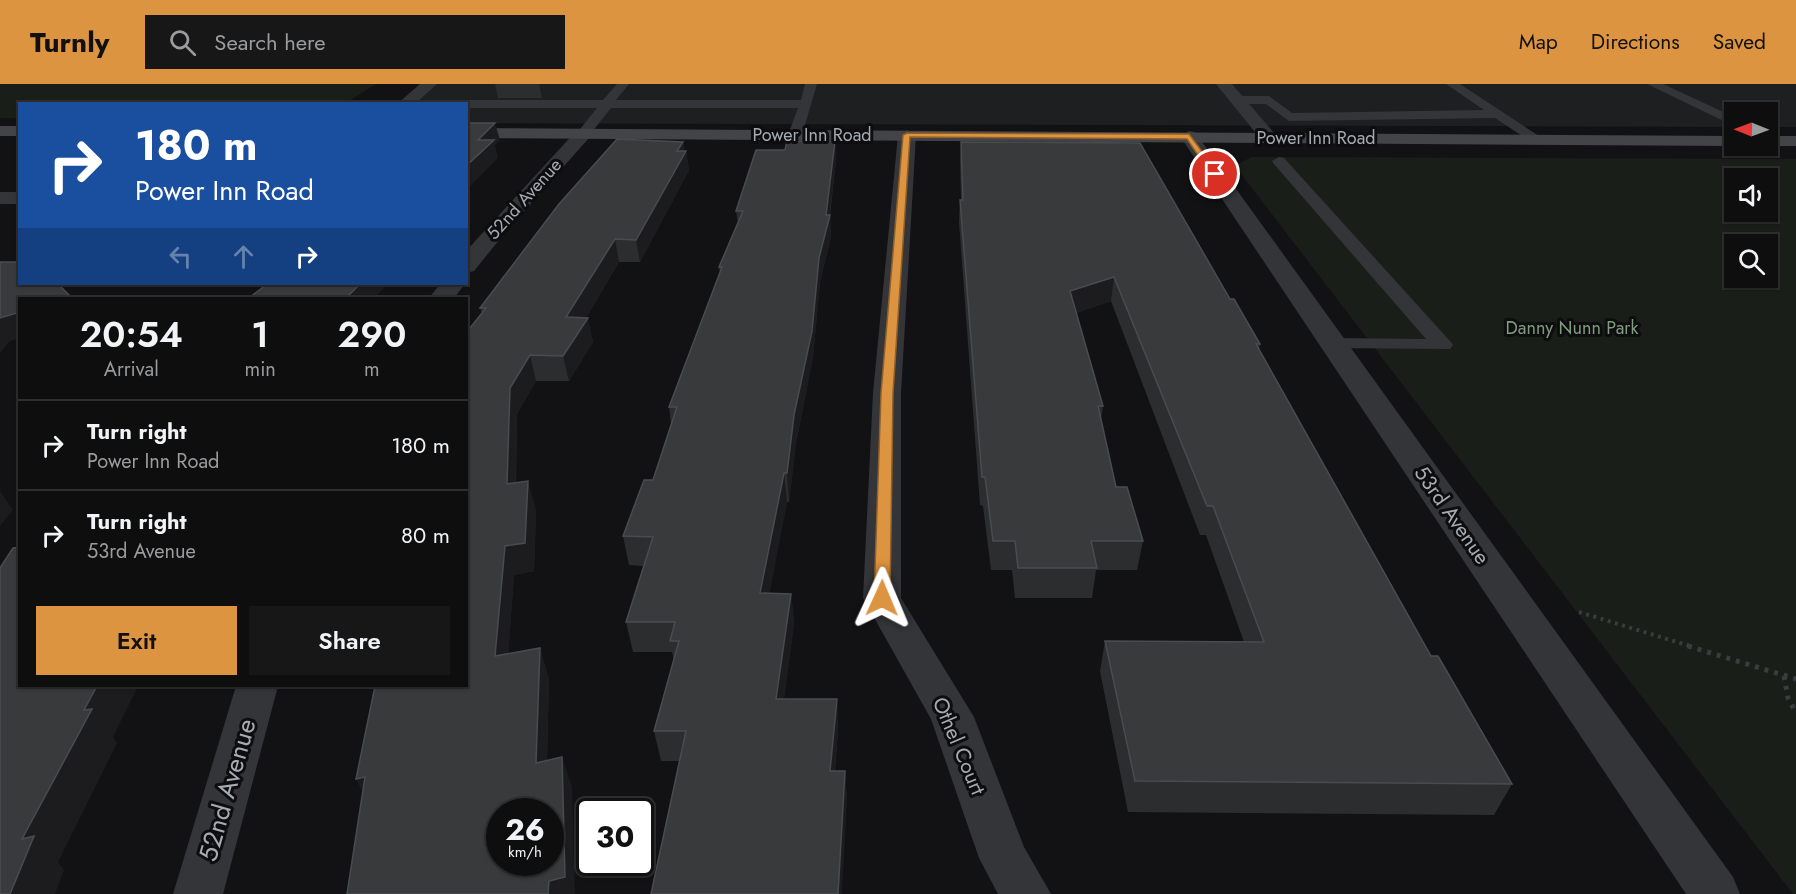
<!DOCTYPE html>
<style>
:root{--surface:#0e0e0f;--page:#171718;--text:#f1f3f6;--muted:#9b9c9e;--line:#2e2e2f;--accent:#dd9440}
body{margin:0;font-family:Jost,sans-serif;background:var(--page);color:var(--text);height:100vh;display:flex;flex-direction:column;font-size:22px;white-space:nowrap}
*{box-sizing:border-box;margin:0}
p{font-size:20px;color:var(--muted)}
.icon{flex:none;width:33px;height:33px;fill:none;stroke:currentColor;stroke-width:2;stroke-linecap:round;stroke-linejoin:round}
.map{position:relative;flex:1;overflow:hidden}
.drawer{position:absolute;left:18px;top:213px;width:450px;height:390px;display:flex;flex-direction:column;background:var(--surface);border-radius:0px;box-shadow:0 2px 4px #0004,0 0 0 2px var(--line)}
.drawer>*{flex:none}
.hud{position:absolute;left:18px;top:18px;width:450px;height:183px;border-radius:0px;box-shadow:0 2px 4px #0004,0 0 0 2px var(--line);background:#1a4fa0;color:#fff;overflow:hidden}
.needle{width:39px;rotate:271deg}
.controls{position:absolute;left:1724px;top:18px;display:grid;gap:12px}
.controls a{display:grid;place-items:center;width:54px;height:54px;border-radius:0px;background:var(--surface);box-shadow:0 2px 4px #0004,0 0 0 2px var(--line);font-size:30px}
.speed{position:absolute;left:486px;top:714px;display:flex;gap:12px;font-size:30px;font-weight:700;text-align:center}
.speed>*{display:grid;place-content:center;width:78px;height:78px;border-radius:50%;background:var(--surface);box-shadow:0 2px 4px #0004,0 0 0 2px var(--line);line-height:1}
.speed small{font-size:15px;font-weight:400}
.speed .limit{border:3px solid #111;border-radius:9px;background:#fff;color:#111}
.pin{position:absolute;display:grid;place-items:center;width:51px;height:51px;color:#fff;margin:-26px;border:3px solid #fff;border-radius:50%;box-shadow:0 2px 6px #0007}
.me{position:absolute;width:66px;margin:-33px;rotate:1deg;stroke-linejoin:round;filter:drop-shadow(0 0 4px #0008)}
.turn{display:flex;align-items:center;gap:21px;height:126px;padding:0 18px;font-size:27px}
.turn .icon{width:78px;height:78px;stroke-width:2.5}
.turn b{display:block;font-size:42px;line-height:51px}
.lanes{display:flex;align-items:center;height:57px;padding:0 18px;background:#0003;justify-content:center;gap:30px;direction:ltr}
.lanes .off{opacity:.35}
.eta{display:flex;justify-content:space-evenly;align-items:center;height:102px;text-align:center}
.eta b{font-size:36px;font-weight:600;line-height:42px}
.cta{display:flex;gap:12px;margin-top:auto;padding:12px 18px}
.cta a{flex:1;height:69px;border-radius:0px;background:var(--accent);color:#111;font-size:24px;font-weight:600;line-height:69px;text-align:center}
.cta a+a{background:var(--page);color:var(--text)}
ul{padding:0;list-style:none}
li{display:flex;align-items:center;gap:18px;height:90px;padding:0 18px;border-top:2px solid var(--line)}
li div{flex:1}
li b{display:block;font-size:22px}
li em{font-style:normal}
header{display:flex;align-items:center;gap:36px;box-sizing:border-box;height:84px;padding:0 30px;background:var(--accent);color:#111}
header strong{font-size:28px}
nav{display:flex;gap:33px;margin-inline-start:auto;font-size:21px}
.search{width:420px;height:54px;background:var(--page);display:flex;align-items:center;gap:15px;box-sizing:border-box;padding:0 21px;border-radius:0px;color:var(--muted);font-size:22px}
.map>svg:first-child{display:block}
.built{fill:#1e1f20}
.green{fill:#191e19;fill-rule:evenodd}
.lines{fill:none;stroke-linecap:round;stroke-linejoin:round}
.path-far1{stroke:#3a3c3f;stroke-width:4;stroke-dasharray:3 4.5;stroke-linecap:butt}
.path{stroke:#3a3c3f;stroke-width:5;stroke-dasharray:4 6;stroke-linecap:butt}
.lane{fill:#343538;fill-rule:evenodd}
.street{fill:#343538;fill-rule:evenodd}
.secondary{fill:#424448;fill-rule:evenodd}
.wall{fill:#2b2d2e}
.shaded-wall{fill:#1c1c1e}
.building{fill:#383a3c;stroke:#494c4f;stroke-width:1.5;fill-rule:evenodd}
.route{fill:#dd9440;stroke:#90602a;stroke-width:1.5}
.labels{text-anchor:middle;stroke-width:6;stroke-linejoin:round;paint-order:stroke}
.far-street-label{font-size:18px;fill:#a5abb3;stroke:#0d0d0f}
.far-park-label{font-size:18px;fill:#809c7e;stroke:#0d0d0f}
.street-label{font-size:21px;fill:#a5abb3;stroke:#0d0d0f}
.near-street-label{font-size:26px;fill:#a5abb3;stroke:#0d0d0f}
</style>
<header>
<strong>Turnly</strong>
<div class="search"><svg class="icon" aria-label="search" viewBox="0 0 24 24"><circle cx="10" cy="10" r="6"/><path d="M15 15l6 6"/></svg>Search here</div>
<nav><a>Map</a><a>Directions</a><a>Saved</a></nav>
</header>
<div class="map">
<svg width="1796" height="810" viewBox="0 0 1796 810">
<rect width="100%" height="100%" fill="#121214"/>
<path class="built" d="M434 0H1796V43H1767V28H1734V43L467 39 466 20H408Z"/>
<g class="green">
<path d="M0 0H376L346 19 20 20 19 34H0Z"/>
<path d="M1251 73 1796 75V810H1793L1235 82ZM1734 94H1767V128H1734ZM1734 160H1767V194H1734Z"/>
</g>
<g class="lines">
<path class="path-far1" d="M1579 528 1693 563"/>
<g class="path">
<path d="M1688 562 1796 595"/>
<path d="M1784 592 1788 614 1796 629"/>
</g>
<g class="lane">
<path d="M617 0H629L616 16H801L805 0H817L802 51 795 55 788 51 798 24H611L588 53 583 54 576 50 597 24H466V20H460L466 16H603Z"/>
<path d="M1446 0H1460L1545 56 1538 60 1533 59 1495 34 1289 37 1266 20H1238L1232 16 1238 12H1269L1292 29 1484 26Z"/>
<path d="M1647 0H1663L1734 33V42Z"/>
<path d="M1279 73 1284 74 1450 257 1453 261 1450 265 1326 264 1323 260 1326 256 1333 254 1426 255 1274 80 1272 77Z"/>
</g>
<g class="street">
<path d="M420 0H437L415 20H397Z"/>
<path d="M1216 0H1232L1275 50 1278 54 1275 58H1263Z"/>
<path d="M583 45 592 50 589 54 508 145 474 187 466 189V167L577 46Z"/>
<path d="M907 46 916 51 901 309V514L974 633 1024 763 1051 810H998L979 774 931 635 863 514 873 309 898 51Z"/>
<path d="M1189 47 1195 48 1733 793 1740 810H1686L1180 52Z"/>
<rect x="0" y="108" width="20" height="12"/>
<path d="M440 200H465L454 214H429Z"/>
<path d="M236 602H278L223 810H173Z"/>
</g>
<g class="secondary">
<rect x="0" y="42" width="20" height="10"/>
<path d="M466 44 1734 52V62H1737H1734L466 54Z"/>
<path d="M1767 52H1796V62H1764H1767Z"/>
</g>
</g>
<g class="wall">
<path d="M495 0H539L542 14H498Z"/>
<path d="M835 57 836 76 830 131 831 153 820 198 813 273 796 359 789 418H787L769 509 791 510 794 539 784 615H837L838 646 835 687H845L847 717 679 677H661L654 647 674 576 672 568H633L626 538 644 482 629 481 623 452 653 396 671 340 669 323 720 189 719 183 738 140 736 127 785 66Z"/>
<path d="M683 58 684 67H686L689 86 640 178H619L586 234 593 258 569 297H536L517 330 516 399 536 425 534 487 514 491 508 570 549 594 547 677 572 703 363 708 482 230 480 224Z"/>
<path d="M961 58 1230 215 1260 260 1259 266 1431 572 1512 700 1494 731 1128 728 1100 587 1105 557 1244 558 1206 451H1200L1111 217 1076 229 1103 322 1101 336 1116 403 1143 457 1137 486H1096L1092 514H1015L1012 486H991L983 422 980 421 959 138 960 116H961L960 77Z"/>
</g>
<g class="shaded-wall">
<path d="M495 39 500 56 495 61 498 74 466 106V82L478 56Z"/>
<path d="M835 57 836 76 829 134 830 131 831 153 820 198 813 273 796 359 789 418 787 389 794 331 826 131Z"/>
<path d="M683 58 684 70 686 67 689 86 640 178 636 156 677 67Z"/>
<path d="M615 155 619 178 572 258 566 233Z"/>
<path d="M1114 193 1111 217 1067 232 1070 207Z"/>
<path d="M360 200H388L374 214H346Z"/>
<path d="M20 228V254L10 257 0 269V234Z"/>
<path d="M588 234 593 258 569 297 563 272Z"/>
<path d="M530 271 536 297 517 330 515 428 507 400 510 304Z"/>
<path d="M784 389 787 418 764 539 760 509Z"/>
<path d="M528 397 536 425 534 487 514 491 506 602 495 572 505 462Z"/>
<path d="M0 407 13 426 0 442Z"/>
<path d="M791 510 794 539 780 645 776 615Z"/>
<path d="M540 564 549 594 546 709 536 679Z"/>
<path d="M97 602H138L113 653 117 659 58 778 64 786 55 810H10L22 755 84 626Z"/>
<path d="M837 615 838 646 832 718 830 687Z"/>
<path d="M562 673 572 703 575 810H548Z"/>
<path d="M845 687 847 717 842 810H838Z"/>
<path d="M365 693 372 725 356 695Z"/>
</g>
<g class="building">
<path d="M466 39H495L478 56H494L466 82Z"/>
<path d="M617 55 683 58 677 67H686L636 156 615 155 566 233 588 234 563 272 530 271 510 304 507 400 528 397 525 459 505 462 495 572 540 564 536 679 562 673 565 793 549 797 548 810H347L365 693 356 695 375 602H466V249L486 224H480L559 120ZM500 728H550V778H500Z"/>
<path d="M787 57H835L826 131H830L819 174 812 247 794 331 787 389H784L760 509 791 510 776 615H837L830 687H845L838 810H651L686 647H654L679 557H670L675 538H626L653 453 623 452 644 396H653L677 323H669L722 183H719L743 127H736L756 66H785Z"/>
<path d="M961 58 1140 59 1230 215H1234L1260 260H1256L1431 572H1438L1512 700 1135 697 1105 557 1264 558 1213 422H1207L1114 193 1070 207 1103 322H1098L1116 403H1127L1143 457H1091L1097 484H1018L1015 457H993L985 393H982L960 116H963Z"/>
<path d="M0 178H20V200H58L71 213 65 214H20V228L0 234Z"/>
<path d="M267 200H360L346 214H249Z"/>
<path d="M20 463V602H97L84 626 92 625 22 755 34 752 10 810H0V484L13 464Z"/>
</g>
<path class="route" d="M907 49 1189 50 1219 90 1212 92 1187 55 910 53 893 309 890 514 882 519 874 514 881 309 903 51Z"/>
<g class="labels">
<g class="far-street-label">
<text x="812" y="57">Power Inn Road</text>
<text x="1316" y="60">Power Inn Road</text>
<text transform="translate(524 115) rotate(-48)" y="6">52nd Avenue</text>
</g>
<g class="far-park-label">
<text x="1572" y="250">Danny Nunn Park</text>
</g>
<g class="street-label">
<text transform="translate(1452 431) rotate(55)" y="7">53rd Avenue</text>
<text transform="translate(959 662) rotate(67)" y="7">Othel Court</text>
</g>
<g class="near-street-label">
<text transform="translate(227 706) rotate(-74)" y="9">52nd Avenue</text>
</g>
</g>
</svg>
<div class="controls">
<a><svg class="needle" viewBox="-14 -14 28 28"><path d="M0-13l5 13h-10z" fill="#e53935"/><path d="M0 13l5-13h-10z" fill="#9b9c9e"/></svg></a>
<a><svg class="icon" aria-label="sound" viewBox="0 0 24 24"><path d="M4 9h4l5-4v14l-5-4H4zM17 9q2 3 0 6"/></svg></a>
<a><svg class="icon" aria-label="search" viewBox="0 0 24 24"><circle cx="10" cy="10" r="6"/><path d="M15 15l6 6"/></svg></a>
</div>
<div class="speed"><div>26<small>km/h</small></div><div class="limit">30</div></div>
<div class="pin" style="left:1215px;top:90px;background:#d93025"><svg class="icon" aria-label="arrive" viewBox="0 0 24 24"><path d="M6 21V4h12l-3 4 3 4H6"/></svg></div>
<svg class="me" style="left:882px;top:514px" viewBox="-20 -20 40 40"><path d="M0-17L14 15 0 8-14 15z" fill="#dd9440" stroke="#fff" stroke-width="4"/></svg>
<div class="hud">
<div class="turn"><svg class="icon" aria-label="right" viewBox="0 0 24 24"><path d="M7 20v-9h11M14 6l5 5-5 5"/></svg><div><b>180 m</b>Power Inn Road</div></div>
<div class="lanes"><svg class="icon off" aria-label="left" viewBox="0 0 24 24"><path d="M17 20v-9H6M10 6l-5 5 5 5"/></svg><svg class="icon off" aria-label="ahead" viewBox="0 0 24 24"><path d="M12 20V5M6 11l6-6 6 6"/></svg><svg class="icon" aria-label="right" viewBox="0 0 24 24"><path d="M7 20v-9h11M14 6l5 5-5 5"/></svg></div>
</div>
<section class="drawer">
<div class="eta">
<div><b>20:54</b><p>Arrival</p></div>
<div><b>1</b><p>min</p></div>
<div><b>290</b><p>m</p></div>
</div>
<ul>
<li><svg class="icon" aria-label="right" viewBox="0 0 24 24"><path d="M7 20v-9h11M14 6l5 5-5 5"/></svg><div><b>Turn right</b><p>Power Inn Road</p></div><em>180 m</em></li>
<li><svg class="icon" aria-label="right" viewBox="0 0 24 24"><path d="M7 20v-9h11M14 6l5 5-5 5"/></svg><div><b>Turn right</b><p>53rd Avenue</p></div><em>80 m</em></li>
</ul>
<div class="cta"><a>Exit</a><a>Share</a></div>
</section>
</div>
